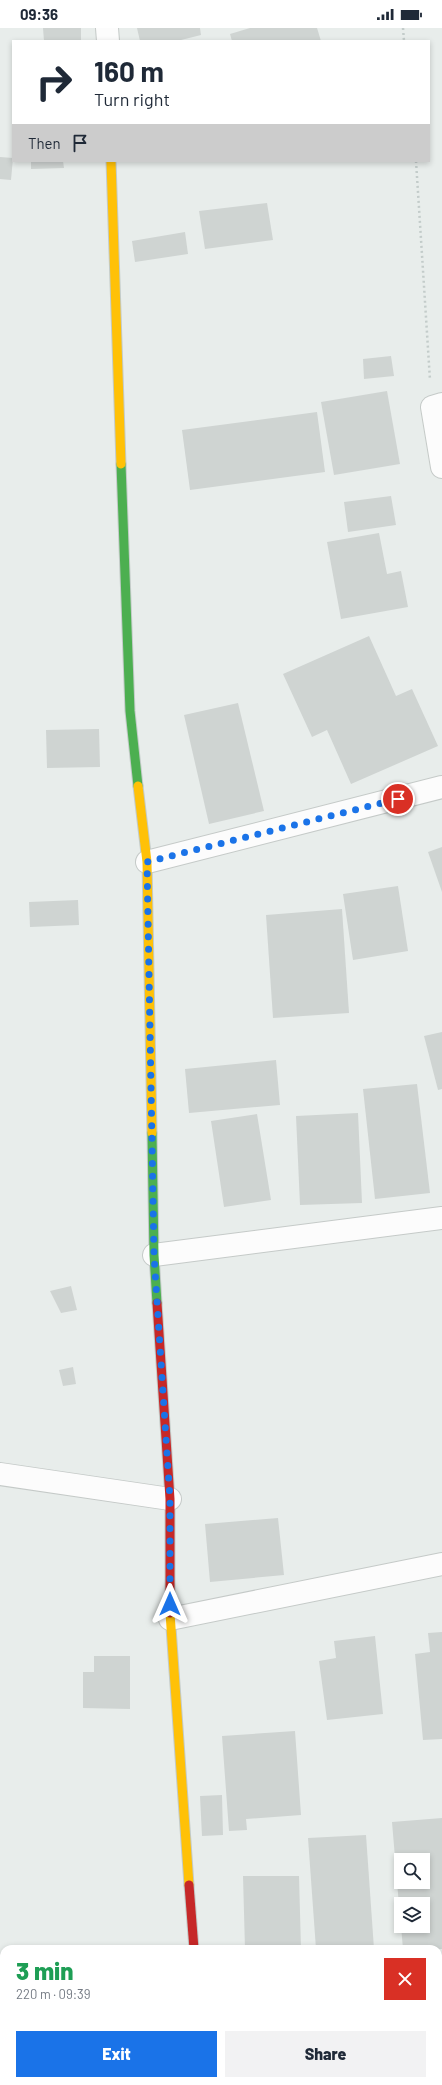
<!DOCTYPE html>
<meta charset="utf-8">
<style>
:root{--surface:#fff;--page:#f2f2f3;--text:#1f2937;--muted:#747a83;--accent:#1a73e8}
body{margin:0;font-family:Barlow,sans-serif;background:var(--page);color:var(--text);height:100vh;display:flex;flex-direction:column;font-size:15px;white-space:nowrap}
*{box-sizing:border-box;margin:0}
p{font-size:13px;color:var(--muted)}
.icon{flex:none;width:22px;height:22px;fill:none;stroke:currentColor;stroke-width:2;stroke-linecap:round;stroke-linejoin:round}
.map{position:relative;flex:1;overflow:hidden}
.drawer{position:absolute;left:0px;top:1917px;width:442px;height:140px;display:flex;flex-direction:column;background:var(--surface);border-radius:12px 12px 0 0;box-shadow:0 2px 6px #0003}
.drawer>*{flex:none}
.banner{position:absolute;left:12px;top:12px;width:418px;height:122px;border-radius:0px;box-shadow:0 2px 6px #0003;background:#fff;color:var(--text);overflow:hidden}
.fabs{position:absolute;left:394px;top:1825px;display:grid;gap:8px}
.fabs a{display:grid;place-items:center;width:36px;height:36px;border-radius:0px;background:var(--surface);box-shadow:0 2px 6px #0003;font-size:20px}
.pin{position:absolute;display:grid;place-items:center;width:34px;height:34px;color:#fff;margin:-17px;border:2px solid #fff;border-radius:50%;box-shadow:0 1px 4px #0007}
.me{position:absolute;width:44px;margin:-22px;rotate:0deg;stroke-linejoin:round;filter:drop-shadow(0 0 3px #0008)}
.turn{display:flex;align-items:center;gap:14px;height:84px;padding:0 16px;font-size:18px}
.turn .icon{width:52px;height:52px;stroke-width:2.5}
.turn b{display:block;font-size:28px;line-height:34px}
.then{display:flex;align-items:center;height:38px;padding:0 16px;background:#0003;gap:8px;font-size:15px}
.round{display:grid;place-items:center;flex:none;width:42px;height:42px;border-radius:0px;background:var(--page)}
.head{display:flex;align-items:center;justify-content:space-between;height:68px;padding:0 16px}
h1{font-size:24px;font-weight:800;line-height:30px;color:#1e9e55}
.action{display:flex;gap:8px;margin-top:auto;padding:8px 16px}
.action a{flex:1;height:46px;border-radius:0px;background:var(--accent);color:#fff;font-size:16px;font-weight:800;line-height:46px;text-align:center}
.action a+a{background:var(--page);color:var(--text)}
.status{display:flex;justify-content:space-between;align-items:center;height:28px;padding:0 20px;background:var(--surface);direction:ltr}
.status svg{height:11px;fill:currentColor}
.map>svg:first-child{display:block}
.building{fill:#cfd4d2;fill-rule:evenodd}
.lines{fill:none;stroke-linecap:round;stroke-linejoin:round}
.street-casing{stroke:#c5cac8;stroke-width:24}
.fast-casing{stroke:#c3cbc8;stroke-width:11}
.slow-casing{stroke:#c3cbc8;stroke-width:11}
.jam-casing{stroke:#c3cbc8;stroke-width:11}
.path{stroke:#c3ccca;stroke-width:2.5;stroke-dasharray:2 3;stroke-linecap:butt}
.street{stroke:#fcfcfc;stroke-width:22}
.fast{stroke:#4caf50;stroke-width:9}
.slow{stroke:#ffc107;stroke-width:9}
.jam{stroke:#c62828;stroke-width:9}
.route{stroke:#1a73e8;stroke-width:7;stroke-dasharray:0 12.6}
</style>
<div class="status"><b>09:36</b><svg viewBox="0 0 49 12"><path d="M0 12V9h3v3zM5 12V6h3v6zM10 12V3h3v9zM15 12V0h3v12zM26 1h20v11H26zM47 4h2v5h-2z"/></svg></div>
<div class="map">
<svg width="442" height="2057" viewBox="0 0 442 2057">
<rect width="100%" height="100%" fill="#e8edeb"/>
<g class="building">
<path d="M43 0H81V13H44Z"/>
<path d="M137 0H200L201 7 177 13H140Z"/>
<path d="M250 0H317L321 13H232L230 6Z"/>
<path d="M0 129 13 130 11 152 0 151Z"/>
<path d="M31 133H63L64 140 31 141Z"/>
<path d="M267 175 273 212 205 221 199 183Z"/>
<path d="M185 204 188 226 135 234 132 213Z"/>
<path d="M391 328 394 348 364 351 363 331Z"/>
<path d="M387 363 400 436 334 447 321 374Z"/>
<path d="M317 384 325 444 190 462 182 402Z"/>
<path d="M391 468 396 497 348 504 344 474Z"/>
<path d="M379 505 387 546 401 543 408 579 341 591 327 514Z"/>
<path d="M369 608 396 668 412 661 438 718 351 756 327 702 312 709 283 646Z"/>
<path d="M238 675 264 783 209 796 184 687Z"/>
<path d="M99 701 100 739 47 740 46 702Z"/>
<path d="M442 819V864L428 824Z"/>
<path d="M398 858 408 923 353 932 343 866Z"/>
<path d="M78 872 79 897 30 899 29 874Z"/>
<path d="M342 881 349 985 273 990 266 887Z"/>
<path d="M442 1004V1061L438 1062 424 1008Z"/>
<path d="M276 1032 280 1077 189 1085 185 1041Z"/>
<path d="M417 1056 430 1165 375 1171 363 1061Z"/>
<path d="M358 1085 362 1175 300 1177 296 1088Z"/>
<path d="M257 1086 271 1172 224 1179 211 1093Z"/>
<path d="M71 1258 77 1282 61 1285 50 1263Z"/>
<path d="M73 1339 76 1356 63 1358 59 1342Z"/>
<path d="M278 1490 284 1547 210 1554 205 1496Z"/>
<path d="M442 1604V1711L423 1712 415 1626 430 1624 428 1605Z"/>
<path d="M375 1608 383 1686 327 1692 319 1633 336 1630 334 1613Z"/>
<path d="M94 1628H130V1681L83 1680V1644H94Z"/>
<path d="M295 1703 301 1787 246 1791 247 1802 229 1803 222 1708Z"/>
<path d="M222 1767 223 1807 202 1808 200 1768Z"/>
<path d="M442 1790V1921H403L401 1898H423V1876H401L400 1889 392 1794ZM401 1832H423V1854H401Z"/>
<path d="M366 1807 374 1921H316L308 1810Z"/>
<path d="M243 1848H299L301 1921H245Z"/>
<path d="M269 2053H386L387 2057H270Z"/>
</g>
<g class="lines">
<defs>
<g id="street">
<path d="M107 0 108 13"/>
<path d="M442 376 432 379 442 439"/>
<path d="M147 834 442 759"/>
<path d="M154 1227 442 1190"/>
<path d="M0 1446 170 1471"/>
<path d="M170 1591 442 1536"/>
<path d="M438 1966 442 1965"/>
<path d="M210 2053V2057"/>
</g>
<g id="fast">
<path d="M121 436 130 683 138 758"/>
<path d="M152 1105 154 1227 157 1275"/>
</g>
<g id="slow">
<path d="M111 133 121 436"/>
<path d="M138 758 147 834 152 1105"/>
<path d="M170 1585 189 1857"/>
</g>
<g id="jam">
<path d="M157 1275 170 1471V1585"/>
<path d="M189 1857 194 1921"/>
</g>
</defs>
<use href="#street" class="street-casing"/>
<use href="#fast" class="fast-casing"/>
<use href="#slow" class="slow-casing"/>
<use href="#jam" class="jam-casing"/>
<g class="path">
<path d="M403 0 404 13"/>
<path d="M416 133 430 352"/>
</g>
<use href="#street" class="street"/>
<use href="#fast" class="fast"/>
<use href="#slow" class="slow"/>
<use href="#jam" class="jam"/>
</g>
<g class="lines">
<path class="route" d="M170 1576V1471L154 1227 147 834 398 771"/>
</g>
</svg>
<div class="fabs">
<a><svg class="icon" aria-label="search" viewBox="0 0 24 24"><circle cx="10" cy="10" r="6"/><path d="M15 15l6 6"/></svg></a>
<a><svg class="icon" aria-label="layers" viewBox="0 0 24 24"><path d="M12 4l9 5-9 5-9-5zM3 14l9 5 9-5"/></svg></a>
</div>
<div class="pin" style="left:398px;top:771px;background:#d93025"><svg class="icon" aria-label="arrive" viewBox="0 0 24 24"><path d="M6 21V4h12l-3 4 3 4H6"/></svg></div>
<svg class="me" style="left:170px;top:1576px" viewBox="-20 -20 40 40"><path d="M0-17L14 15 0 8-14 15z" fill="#1a73e8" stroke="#fff" stroke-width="4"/></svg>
<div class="banner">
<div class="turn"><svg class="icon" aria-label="right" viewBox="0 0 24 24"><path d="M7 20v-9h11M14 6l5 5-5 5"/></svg><div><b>160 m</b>Turn right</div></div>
<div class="then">Then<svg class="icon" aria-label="arrive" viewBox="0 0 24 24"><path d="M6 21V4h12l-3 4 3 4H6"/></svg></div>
</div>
<section class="drawer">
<div class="head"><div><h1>3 min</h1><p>220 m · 09:39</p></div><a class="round" style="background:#d93025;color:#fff"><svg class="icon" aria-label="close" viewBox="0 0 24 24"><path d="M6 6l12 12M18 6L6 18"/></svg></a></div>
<div class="action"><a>Exit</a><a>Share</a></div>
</section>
</div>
